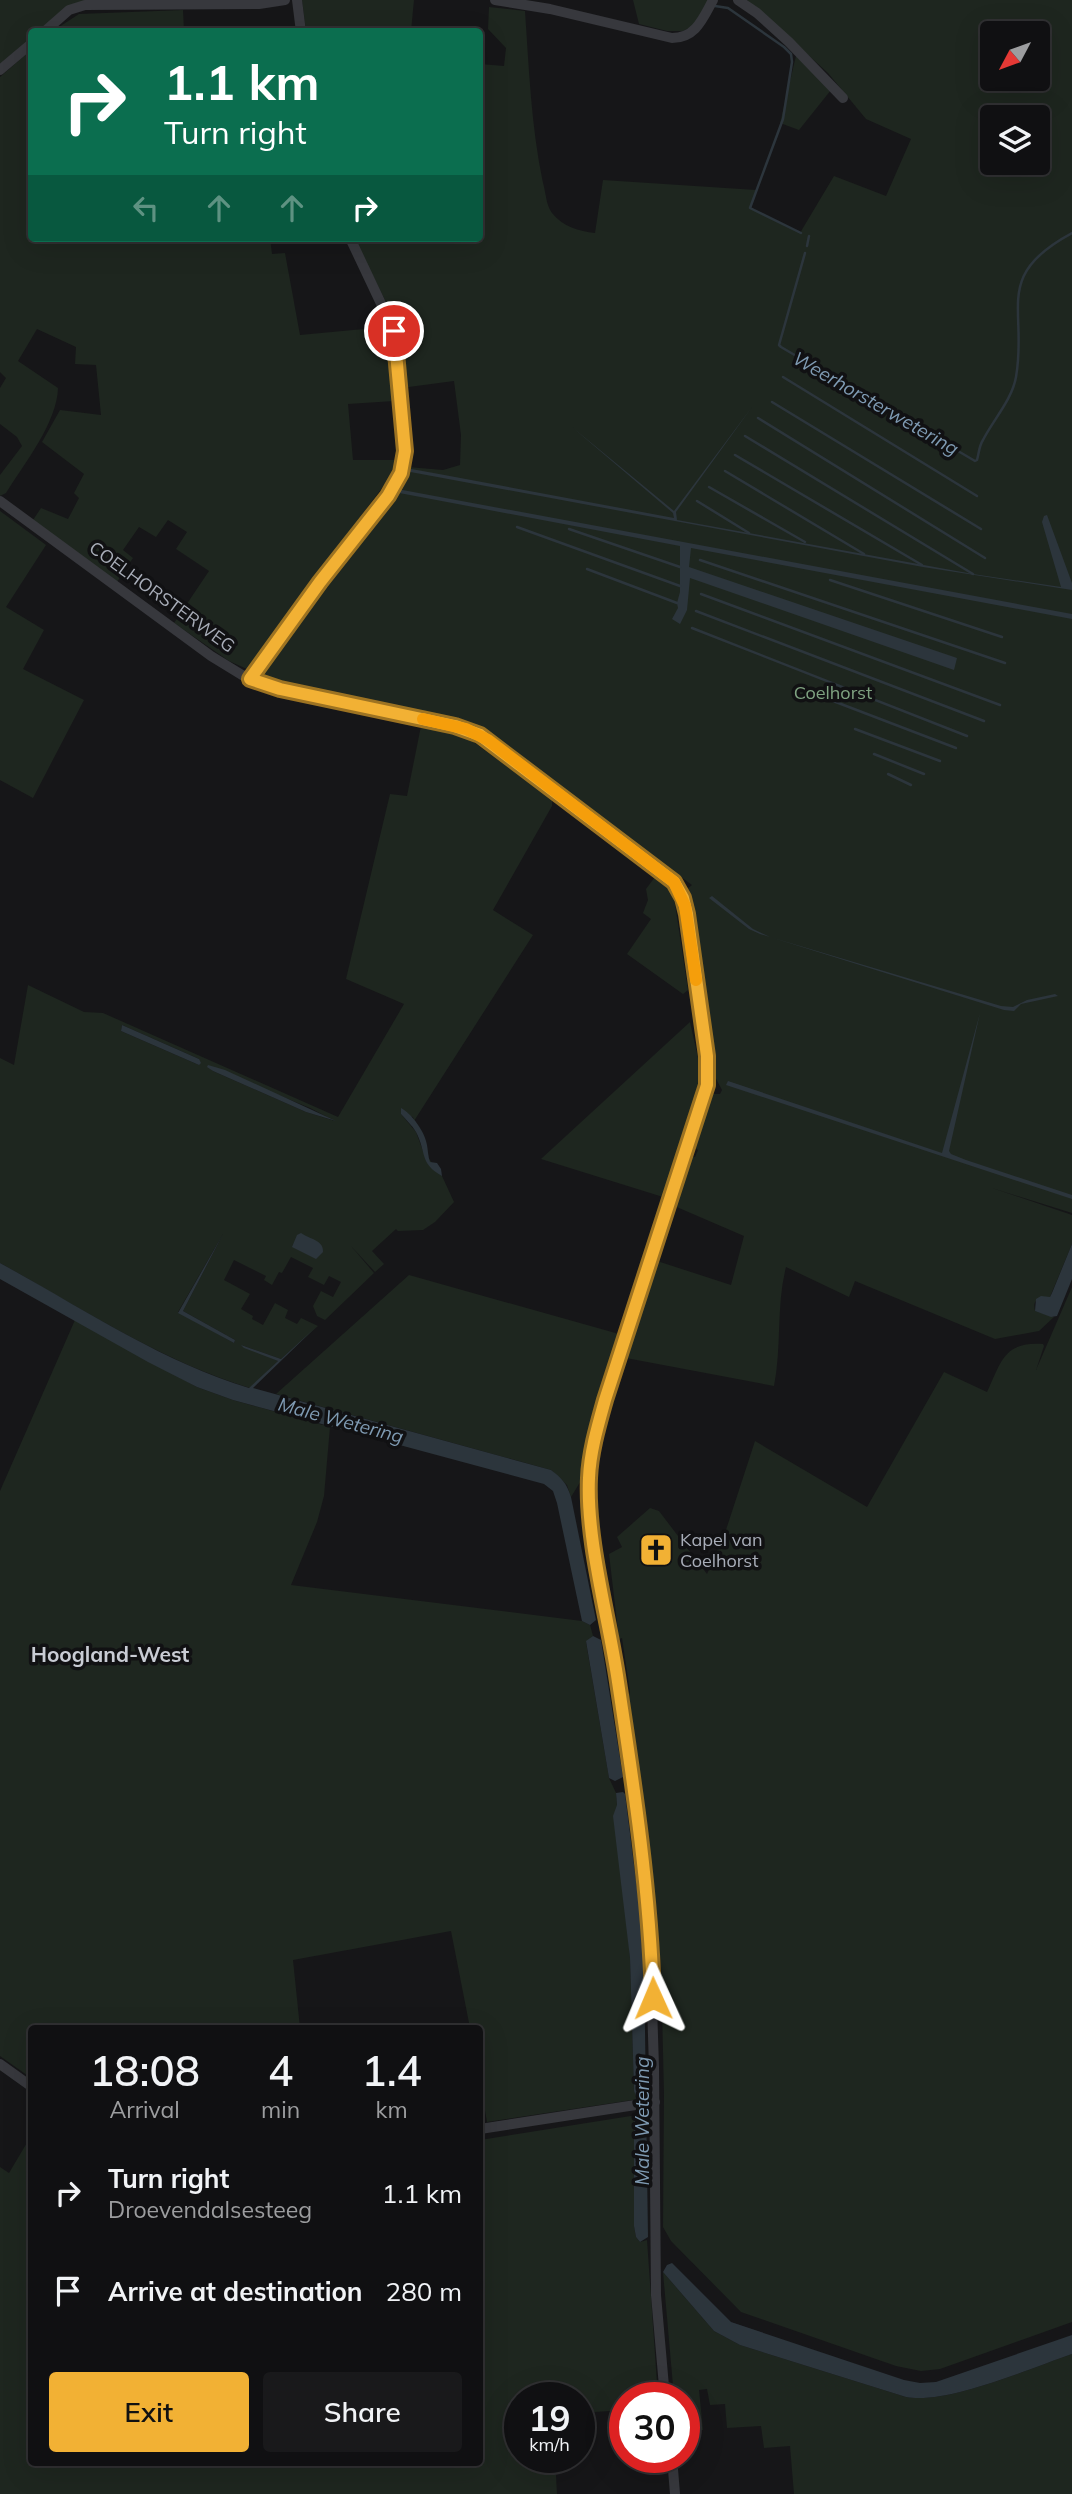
<!DOCTYPE html>
<style>
:root{--surface:#101012;--page:#19191b;--text:#f1f3f6;--muted:#9c9d9f;--line:#303032;--accent:#f2b134}
body{margin:0;font-family:Mulish,sans-serif;background:var(--page);color:var(--text);height:100vh;display:flex;flex-direction:column;font-size:26px;white-space:nowrap}
*{box-sizing:border-box;margin:0}
p{font-size:23px;color:var(--muted)}
.icon{flex:none;width:38px;height:38px;fill:none;stroke:currentColor;stroke-width:2;stroke-linecap:round;stroke-linejoin:round}
.map{position:relative;flex:1;overflow:hidden}
.side{position:absolute;left:28px;top:2025px;width:455px;height:441px;display:flex;flex-direction:column;background:var(--surface);border-radius:7px;box-shadow:0 7px 28px #0002,0 0 0 2px var(--line)}
.side>*{flex:none}
.banner{position:absolute;left:28px;top:28px;width:455px;height:214px;border-radius:7px;box-shadow:0 7px 28px #0002,0 0 0 2px var(--line);background:#0b6e4f;color:#fff;overflow:hidden}
.needle{width:46px;rotate:229deg}
.fabs{position:absolute;left:980px;top:21px;display:grid;gap:14px}
.fabs a{display:grid;place-items:center;width:70px;height:70px;border-radius:7px;background:var(--surface);box-shadow:0 7px 28px #0002,0 0 0 2px var(--line);font-size:35px}
.speed{position:absolute;left:504px;top:2382px;display:flex;gap:14px;font-size:35px;font-weight:700;text-align:center}
.speed>*{display:grid;place-content:center;width:91px;height:91px;border-radius:50%;background:var(--surface);box-shadow:0 7px 28px #0002,0 0 0 2px var(--line);line-height:1}
.speed small{font-size:18px;font-weight:400}
.speed .limit{border:10px solid #d22;background:#fff;color:#111}
.pin{position:absolute;display:grid;place-items:center;width:60px;height:60px;color:#fff;margin:-30px;border:4px solid #fff;border-radius:50%;box-shadow:0 2px 7px #0007}
.me{position:absolute;width:77px;margin:-38px;rotate:359deg;stroke-linejoin:round;filter:drop-shadow(0 0 5px #0008)}
.turn{display:flex;align-items:center;gap:24px;height:147px;padding:0 21px;font-size:32px}
.turn .icon{width:91px;height:91px;stroke-width:2.5}
.turn b{display:block;font-size:49px;line-height:60px}
.lanes{display:flex;align-items:center;height:66px;padding:0 21px;background:#0003;justify-content:center;gap:35px;direction:ltr}
.lanes .off{opacity:.35}
.eta{display:flex;justify-content:space-evenly;align-items:center;height:119px;text-align:center}
.eta b{font-size:42px;font-weight:600;line-height:49px}
.cta{display:flex;gap:14px;margin-top:auto;padding:14px 21px}
.cta a{flex:1;height:80px;border-radius:7px;background:var(--accent);color:#111;font-size:28px;font-weight:600;line-height:80px;text-align:center}
.cta a+a{background:var(--page);color:var(--text)}
ul{padding:0;list-style:none}
li{display:flex;align-items:center;gap:21px;height:98px;padding:0 21px}
li div{flex:1}
li b{display:block;font-size:26px}
li em{font-style:normal}
.map>svg:first-child{display:block}
.green{fill:#1e261f;fill-rule:evenodd}
.water{fill:#2c353c}
.lines{fill:none;stroke-linecap:round;stroke-linejoin:round}
.stream{stroke:#2c353c;stroke-width:2.5}
.minor{stroke:#37383d;stroke-width:10}
.route-casing{stroke:#9d7322;stroke-width:18}
.route{stroke:#f2b134;stroke-width:12}
.slow{stroke:#f59e0b;stroke-width:12}
.labels{text-anchor:middle;stroke-width:7;stroke-linejoin:round;paint-order:stroke}
.street-label{font-size:18px;fill:#a8adb8;stroke:#111113}
.park-label{font-size:18px;fill:#7fa381;stroke:#111113}
.poi-label{font-size:18px;fill:#a8adb8;stroke:#111113;text-anchor:start}
.water-label{font-size:19px;font-style:italic;fill:#7f9bb3;stroke:#111113}
.quarter-label{font-size:21px;font-weight:bold;fill:#c9ccd4;stroke:#111113}
</style>
<div class="map">
<svg width="1072" height="2494" viewBox="0 0 1072 2494">
<rect width="100%" height="100%" fill="#161618"/>
<g class="green">
<path d="M0 0H147L63 11 39 31 32 32 31 38 0 64Z"/>
<path d="M302 0H414L411 31H306Z"/>
<path d="M633 0H709L694 25 683 31H667L639 24Z"/>
<path d="M747 0H1072V1213L992 1188 1072 1215V1244L1050 1297C1041 1299 1032 1297 1035 1311L1054 1317 1039 1331 995 1339 855 1281 849 1297 786 1267C776 1306 782 1346 774 1386L626 1358 654 1260 731 1285 744 1236 672 1205 688 1157H695L698 1150 692 1145 708 1100 713 1094H720L722 1090 711 1069 685 891 692 885 484 733 286 685 266 678 263 674V669L285 635 397 489 402 485 406 473 405 471 408 467 443 470 460 465 461 435 454 381 401 388 395 320 354 238H480V64L504 66 506 48 488 29 489 7 525 11C529 68 531 126 543 183 546 193 546 205 552 213 563 227 579 231 595 233L603 180 756 190 751 208 800 233 834 176 886 196 911 139 866 119 828 73ZM992 33H1038V79H992ZM992 117H1038V163H992Z"/>
<path d="M183 10 184 31H53L79 14Z"/>
<path d="M31 50 32 238H270L272 254 285 253 300 335 385 327 394 401 348 404 353 460H397L394 472 287 614 256 661 247 669 229 661 174 623 209 571 176 549 187 532 168 520 156 537 139 527 123 550 133 558 117 582 33 520 41 508 68 519 79 498 74 493 84 474 42 442 60 410 101 415 96 365 75 364 76 347 37 329 18 361 58 388C57 423 24 464 6 493L0 496V475L22 446 17 437 0 424V388L6 378 0 372V77Z"/>
<path d="M796 56 831 90 799 130 780 123Z"/>
<path d="M0 511 46 545 6 607 44 630 23 669 84 700 33 798 0 780Z"/>
<path d="M421 726 468 738 552 799V806L493 910 533 935 414 1121 413 1117 401 1114 416 1132 423 1151 442 1176 454 1202 435 1222 423 1230 398 1231 396 1229 372 1251 384 1264 375 1272 351 1246 374 1273 325 1320 317 1316 313 1306 321 1291 333 1297 341 1282 329 1276 324 1285 308 1277 313 1268 291 1257 282 1273 279 1272 272 1285 264 1280 266 1276 234 1260 224 1280 250 1294 241 1309 253 1316 252 1319 263 1325 275 1303 288 1310 285 1318 297 1324 301 1318 318 1326 281 1359 241 1345 278 1361 250 1388C163 1362 79 1307 0 1263V1058L14 1065 28 985 84 1012 103 1013 338 1117 404 1004 346 979 390 794 407 796ZM122 1025 199 1059V1065L121 1031ZM208 1066 310 1108 335 1121 306 1112 213 1071ZM223 1234 183 1311 235 1340 234 1343 178 1312Z"/>
<path d="M655 877 671 891 675 904 688 990 683 994 627 954 651 919 643 913 648 900 646 889Z"/>
<path d="M690 1022 701 1071 700 1094 663 1197 541 1159Z"/>
<path d="M409 1275 619 1334 592 1414 585 1446 582 1479 571 1497 567 1485 551 1470 276 1394Z"/>
<path d="M1072 1287V2322L940 2369 921 2371 896 2366 741 2312 671 2241 663 2227 664 2094 661 1967 656 1913 628 1697 630 1692 622 1638 619 1639 609 1554 622 1547 617 1537 650 1508 659 1511 707 1574 725 1533 755 1441 867 1507 944 1372 987 1392C1001 1363 1003 1341 1043 1344L1044 1346 1036 1370Z"/>
<path d="M75 1320 197 1387 233 1400 330 1427 324 1496 317 1522 291 1585 582 1621 590 1625 593 1636 586 1642 609 1778 616 1793 630 1958 634 2091 639 2099 487 2122 480 2081V2028H470L451 1931 293 1960 300 2028H32L31 2078 0 2056V1491Z"/>
<path d="M637 2115 634 2121V2226L636 2237 640 2242 647 2240 658 2397 625 2398V2410L579 2413V2398H520V2457H555L557 2494H0V2167L9 2173 31 2136 32 2462H480V2140Z"/>
<path d="M663 2272 714 2331 740 2345 906 2397C946 2405 1031 2368 1072 2354V2494H794L790 2446 764 2448 761 2426 727 2428 725 2404 710 2405 707 2389 699 2390 703 2430 684 2431V2398L674 2397Z"/>
</g>
<g class="water">
<path d="M752 407 676 512 677 520 973 574 1061 587 1042 522 1044 516 1047 515 1072 583V590L923 567 405 471 406 468 439 474 674 518 673 513 572 427 674 511Z"/>
<path d="M397 489 1072 614V619L691 548 689 567 957 658 954 670 690 578 687 610 680 624 672 619 678 608 677 603 680 592V546L394 492Z"/>
<path d="M712 896 753 929 770 937 1001 1006 1013 1007 1027 1000 1055 994 1058 996 1021 1004 1014 1011 1004 1010 760 934 749 929 709 898Z"/>
<path d="M980 1013 949 1151 951 1154 966 1160 1072 1195V1199L726 1085 728 1081 942 1153Z"/>
<path d="M122 1025 199 1059 201 1063 199 1065 121 1031Z"/>
<path d="M208 1065 225 1070 336 1121 306 1112 213 1071 207 1067Z"/>
<path d="M401 1108C412 1114 425 1132 427 1145 428 1151 428 1156 430 1162L437 1163 441 1169 442 1176C419 1163 427 1153 416 1132 412 1125 406 1120 401 1114Z"/>
<path d="M301 1233C309 1239 324 1240 323 1252L316 1259 292 1247 297 1235Z"/>
<path d="M223 1234 183 1311 235 1340 234 1343 178 1313Z"/>
<path d="M1072 1244V1279L1057 1316 1051 1317 1035 1311 1036 1299 1041 1296 1050 1297 1052 1293Z"/>
<path d="M0 1263C79 1306 162 1362 249 1388L278 1361 244 1348 241 1345 281 1359 316 1327 253 1388 551 1470C562 1478 567 1484 571 1497L596 1620 590 1625 582 1621 557 1503 553 1491 544 1484 233 1400 197 1387 148 1362 0 1279Z"/>
<path d="M593 1636 601 1640 623 1777 615 1781 609 1778 586 1641Z"/>
<path d="M623 1792 625 1794 642 1928 644 1962 648 2237 640 2242 636 2237 634 2226V2121L641 2110 634 2091 630 1958 613 1816 617 1805 616 1793Z"/>
<path d="M672 2263 731 2322 904 2380 920 2383 936 2382 1072 2335V2354C1031 2368 946 2405 906 2397L740 2345 714 2331 663 2272 667 2265Z"/>
</g>
<g class="lines">
<g class="stream">
<path d="M715 6 728 8 784 47 791 54 792 62 783 119 750 208 801 233"/>
<path d="M807 246 809 236"/>
<path d="M805 253 779 345 781 347 975 461 977 460C979 453 979 446 983 440 993 420 1012 400 1016 377 1028 309 992 276 1072 233"/>
<path d="M783 377 977 496"/>
<path d="M772 402 981 529"/>
<path d="M758 418 985 558"/>
<path d="M745 436 973 574"/>
<path d="M735 455 922 565"/>
<path d="M725 471 864 554"/>
<path d="M709 487 805 542"/>
<path d="M697 501 749 533"/>
<path d="M517 527 680 586"/>
<path d="M569 529 680 567"/>
<path d="M700 560 1005 663"/>
<path d="M587 569 677 603"/>
<path d="M830 580 1002 637"/>
<path d="M701 594 1000 705"/>
<path d="M696 611 984 721"/>
<path d="M692 628 967 736"/>
<path d="M807 691 956 748"/>
<path d="M855 729 940 761"/>
<path d="M874 754 924 774"/>
<path d="M888 774 911 785"/>
</g>
<g class="minor">
<path d="M297 0 301 32"/>
<path d="M495 0 550 9 672 38C696 38 703 18 713 0"/>
<path d="M738 0 757 13 789 42 843 98"/>
<path d="M44 32 69 10 85 5 259 4 285 0"/>
<path d="M0 70 32 43"/>
<path d="M0 501 211 656 242 675 270 686 455 726 480 735 660 870C676 883 683 894 687 914L707 1056V1085L605 1400 592 1453 589 1497 592 1533 618 1682 649 1912 654 2067 656 2295 665 2398"/>
<path d="M250 679 307 599 389 496 403 467 404 443 394 331 350 238"/>
<path d="M0 2064 32 2087"/>
<path d="M480 2129 655 2102"/>
<path d="M672 2457 675 2494"/>
</g>
</g>
<g class="lines">
<defs>
<path id="route" d="M394 331 405 451 401 473 388 496 320 582 250 679 280 689 455 726 480 735 674 882 683 898 687 914 707 1056V1085L605 1400C598 1425 590 1452 589 1478 586 1541 609 1619 618 1682 634 1787 650 1893 653 1998"/>
</defs>
<use href="#route" class="route-casing"/>
<use href="#route" class="route"/>
<path class="slow" d="M423 719 466 729 488 740 674 882 685 906 696 980"/>
</g>
<defs>
<symbol id="church-square" viewBox="-11 -11 22 22"><rect x="-9" y="-9" width="18" height="18" rx="4" fill="#f2b134" stroke="#111113"/><path d="M-1.2-6h2.4v3.5h3.3v2.4h-3.3V6h-2.4V-.1h-3.3v-2.4h3.3Z" fill="#111"/></symbol>
</defs>
<g fill-rule="evenodd">
<use href="#church-square" x="637" y="1531" width="38" height="38"/>
</g>
<g class="labels">
<g class="street-label">
<text transform="translate(162 597) rotate(36)" y="6">COELHORSTERWEG</text>
</g>
<g class="park-label">
<text x="833" y="699">Coelhorst</text>
</g>
<g class="poi-label">
<text x="680" y="1546">Kapel van<tspan x="680" dy="21">Coelhorst</tspan></text>
</g>
<g class="water-label">
<text transform="translate(876 403) rotate(30)" y="7">Weerhorsterwetering</text>
<text transform="translate(341 1420) rotate(15)" y="7">Male Wetering</text>
<text transform="translate(642 2121) rotate(-90)" y="7">Male Wetering</text>
</g>
<g class="quarter-label">
<text x="110" y="1662">Hoogland-West</text>
</g>
</g>
</svg>
<div class="fabs">
<a><svg class="needle" viewBox="-14 -14 28 28"><path d="M0-13l5 13h-10z" fill="#e53935"/><path d="M0 13l5-13h-10z" fill="#9c9d9f"/></svg></a>
<a><svg class="icon" aria-label="layers" viewBox="0 0 24 24"><path d="M12 4l9 5-9 5-9-5zM3 14l9 5 9-5"/></svg></a>
</div>
<div class="speed"><div>19<small>km/h</small></div><div class="limit">30</div></div>
<div class="pin" style="left:394px;top:331px;background:#d93025"><svg class="icon" aria-label="arrive" viewBox="0 0 24 24"><path d="M6 21V4h12l-3 4 3 4H6"/></svg></div>
<svg class="me" style="left:653px;top:1998px" viewBox="-20 -20 40 40"><path d="M0-17L14 15 0 8-14 15z" fill="#f2b134" stroke="#fff" stroke-width="4"/></svg>
<div class="banner">
<div class="turn"><svg class="icon" aria-label="right" viewBox="0 0 24 24"><path d="M7 20v-9h11M14 6l5 5-5 5"/></svg><div><b>1.1 km</b>Turn right</div></div>
<div class="lanes"><svg class="icon off" aria-label="left" viewBox="0 0 24 24"><path d="M17 20v-9H6M10 6l-5 5 5 5"/></svg><svg class="icon off" aria-label="ahead" viewBox="0 0 24 24"><path d="M12 20V5M6 11l6-6 6 6"/></svg><svg class="icon off" aria-label="ahead" viewBox="0 0 24 24"><path d="M12 20V5M6 11l6-6 6 6"/></svg><svg class="icon" aria-label="right" viewBox="0 0 24 24"><path d="M7 20v-9h11M14 6l5 5-5 5"/></svg></div>
</div>
<section class="side">
<div class="eta">
<div><b>18:08</b><p>Arrival</p></div>
<div><b>4</b><p>min</p></div>
<div><b>1.4</b><p>km</p></div>
</div>
<ul>
<li><svg class="icon" aria-label="right" viewBox="0 0 24 24"><path d="M7 20v-9h11M14 6l5 5-5 5"/></svg><div><b>Turn right</b><p>Droevendalsesteeg</p></div><em>1.1 km</em></li>
<li><svg class="icon" aria-label="arrive" viewBox="0 0 24 24"><path d="M6 21V4h12l-3 4 3 4H6"/></svg><div><b>Arrive at destination</b></div><em>280 m</em></li>
</ul>
<div class="cta"><a>Exit</a><a>Share</a></div>
</section>
</div>
